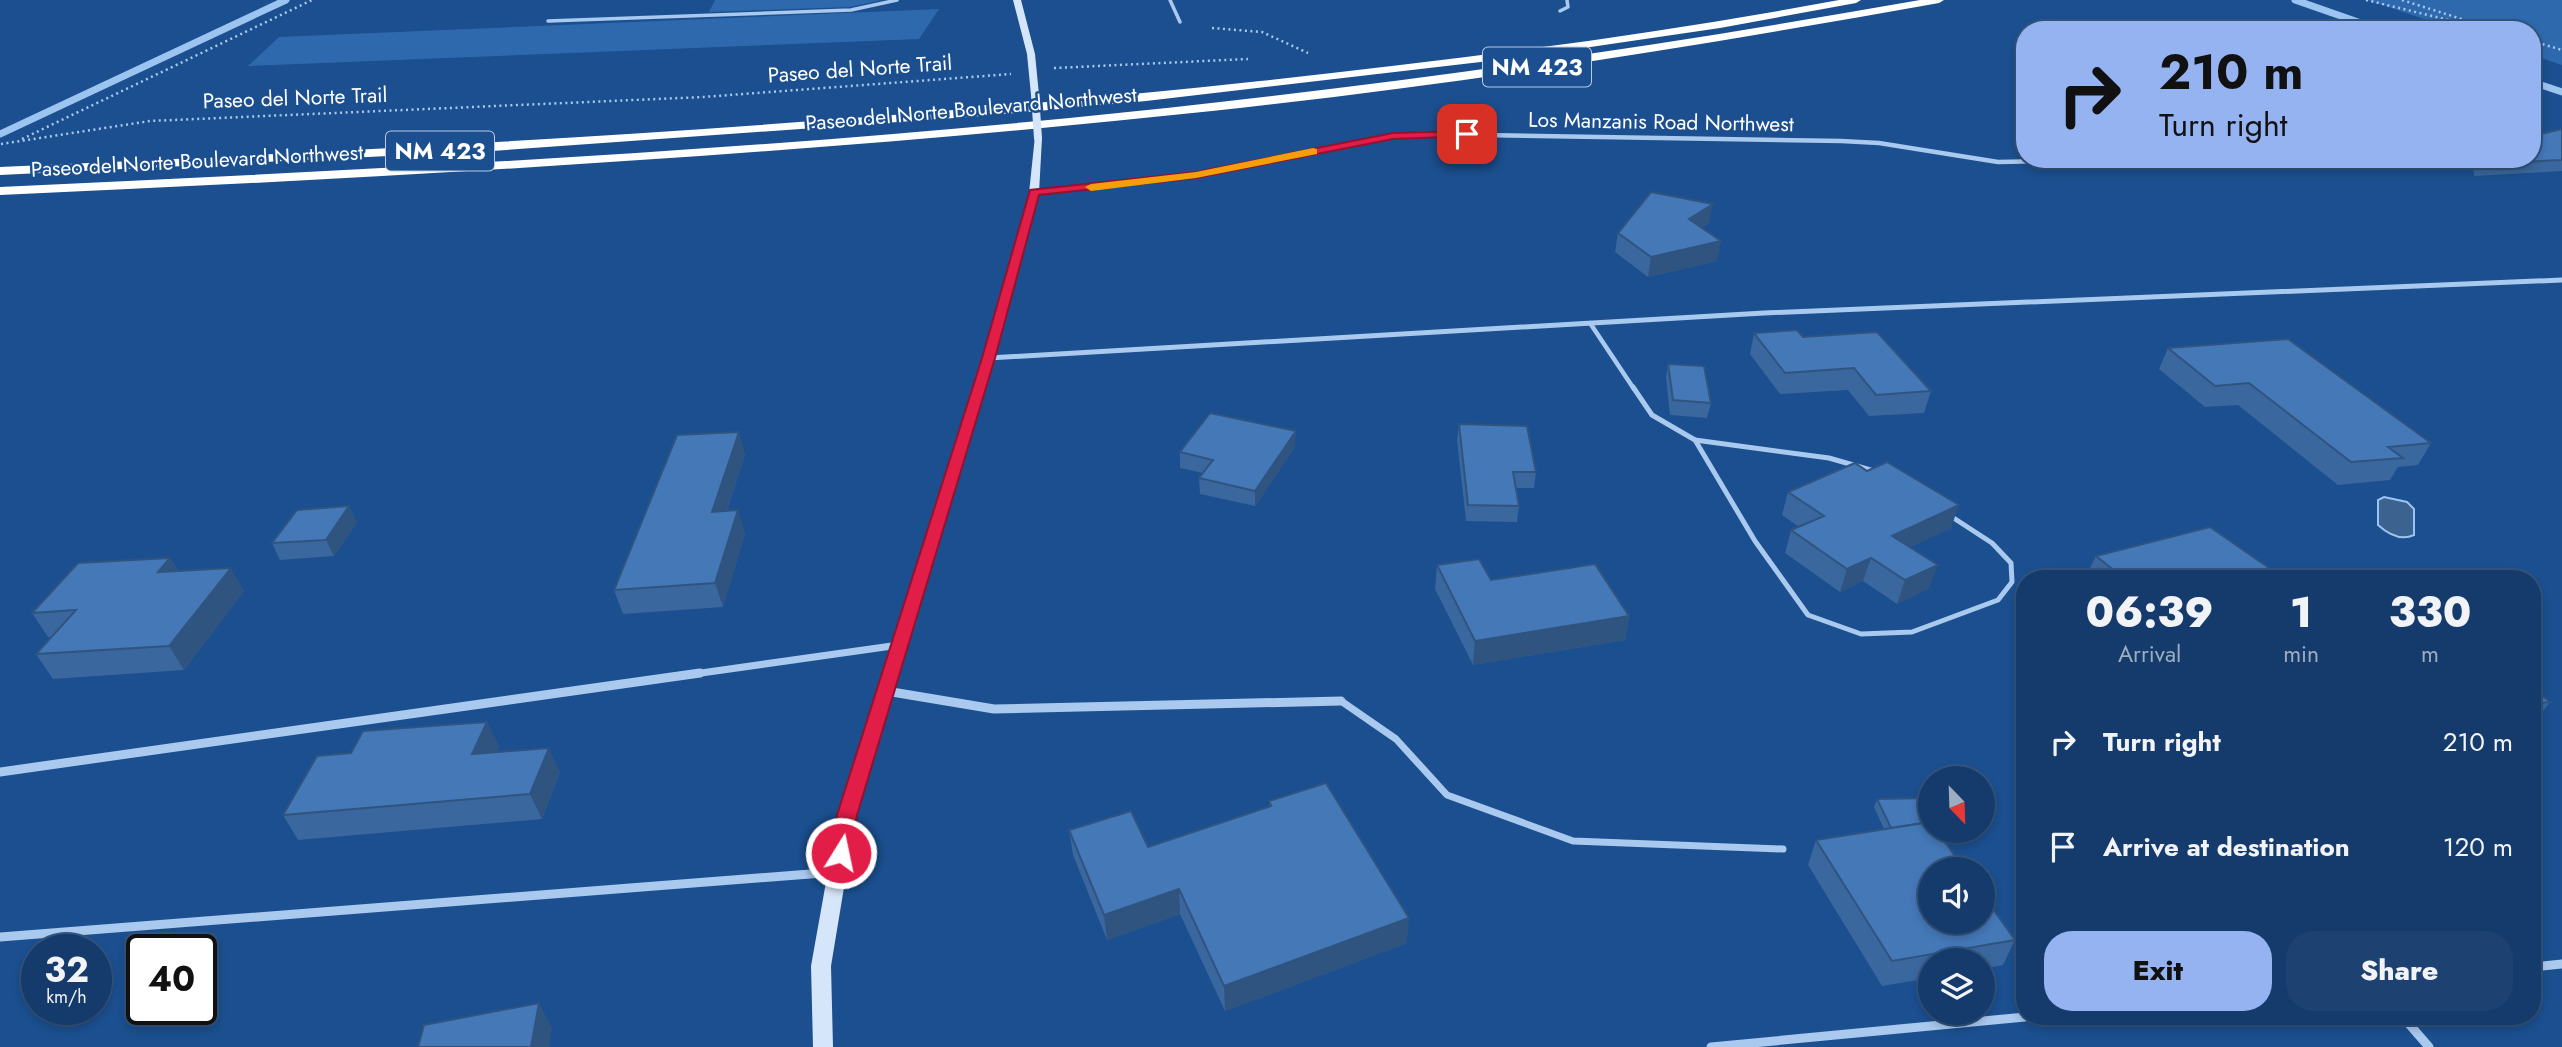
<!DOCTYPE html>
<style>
:root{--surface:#143b6b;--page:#1d4271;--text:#f1f3f6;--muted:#9dadc1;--line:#33557e;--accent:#95b2f1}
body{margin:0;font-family:Jost,sans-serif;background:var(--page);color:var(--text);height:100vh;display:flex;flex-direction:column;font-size:26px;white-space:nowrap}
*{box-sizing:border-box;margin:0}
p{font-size:23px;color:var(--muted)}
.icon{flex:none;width:38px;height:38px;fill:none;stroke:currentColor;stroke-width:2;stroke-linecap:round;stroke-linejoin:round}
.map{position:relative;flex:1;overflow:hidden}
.side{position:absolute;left:2016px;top:570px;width:525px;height:455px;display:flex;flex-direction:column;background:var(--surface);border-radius:28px;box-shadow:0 4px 10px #0003,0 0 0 2px var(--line)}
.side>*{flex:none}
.hud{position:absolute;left:2016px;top:21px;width:525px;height:147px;border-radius:28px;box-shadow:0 4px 10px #0003,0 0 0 2px var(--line);background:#95b2f1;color:#111;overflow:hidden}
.needle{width:46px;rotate:157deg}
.controls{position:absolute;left:1918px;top:766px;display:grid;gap:14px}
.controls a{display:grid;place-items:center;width:77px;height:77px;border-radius:50%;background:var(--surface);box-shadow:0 4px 10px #0003,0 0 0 2px var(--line);font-size:35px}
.speed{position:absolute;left:21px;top:934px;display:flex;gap:14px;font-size:35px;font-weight:700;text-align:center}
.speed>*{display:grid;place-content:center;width:91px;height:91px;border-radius:50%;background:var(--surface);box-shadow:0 4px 10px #0003,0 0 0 2px var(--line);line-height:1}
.speed small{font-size:18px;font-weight:400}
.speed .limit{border:4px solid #111;border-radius:10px;background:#fff;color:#111}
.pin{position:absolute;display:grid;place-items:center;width:60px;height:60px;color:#fff;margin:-30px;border-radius:14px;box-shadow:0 4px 10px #0006}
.me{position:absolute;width:77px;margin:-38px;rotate:10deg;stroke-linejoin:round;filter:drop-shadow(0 0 5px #0008)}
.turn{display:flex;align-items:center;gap:24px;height:147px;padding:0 28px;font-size:32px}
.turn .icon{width:91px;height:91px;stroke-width:2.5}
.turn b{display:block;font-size:49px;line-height:60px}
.eta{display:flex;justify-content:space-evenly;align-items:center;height:119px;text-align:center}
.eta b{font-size:42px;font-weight:800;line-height:49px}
.primary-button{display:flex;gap:14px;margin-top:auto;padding:14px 28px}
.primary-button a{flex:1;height:80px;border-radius:28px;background:var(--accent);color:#111;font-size:28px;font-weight:800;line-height:80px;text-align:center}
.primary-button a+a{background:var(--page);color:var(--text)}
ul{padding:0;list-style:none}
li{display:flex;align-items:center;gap:21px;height:105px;padding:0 28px}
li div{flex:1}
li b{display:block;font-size:26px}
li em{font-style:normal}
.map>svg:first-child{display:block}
.green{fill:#2e69ad}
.water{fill:#3c6290;stroke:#9cc4f0;stroke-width:2}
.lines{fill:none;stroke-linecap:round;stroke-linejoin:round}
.stream{stroke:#9cc4f0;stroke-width:7}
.path{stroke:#a9c9ee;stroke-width:2.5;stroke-dasharray:2 3.5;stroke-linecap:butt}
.lane-far3{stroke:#a9c9ee;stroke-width:3.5}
.lane-far2{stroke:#a9c9ee;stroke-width:4.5}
.lane-far1{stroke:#a9c9ee;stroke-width:5}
.lane{stroke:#a9c9ee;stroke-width:7}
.street-far3{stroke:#a9c9ee;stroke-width:4.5}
.street-far2{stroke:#a9c9ee;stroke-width:5}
.street-far1{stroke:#a9c9ee;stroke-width:7}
.street{stroke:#a9c9ee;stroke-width:9}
.secondary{fill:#d6e6fa;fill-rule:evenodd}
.highway{fill:#fff;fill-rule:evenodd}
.secondary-bridge{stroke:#d6e6fa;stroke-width:8}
.wall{fill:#3a679d}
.shaded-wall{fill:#305480}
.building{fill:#4478b7;stroke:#305480;stroke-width:2}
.route{fill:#e11d48;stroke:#92132f;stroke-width:2}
.slow{fill:#f59e0b}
.labels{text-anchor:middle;stroke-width:5;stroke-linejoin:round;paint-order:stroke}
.far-street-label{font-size:21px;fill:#fff;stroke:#1b4f8f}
.shield{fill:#1b4f8f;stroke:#bbcadd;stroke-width:2}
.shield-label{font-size:23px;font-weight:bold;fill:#fff}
</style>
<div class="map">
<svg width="2562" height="1047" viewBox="0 0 2562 1047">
<rect width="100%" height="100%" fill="#1b4f8f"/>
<g class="green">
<path d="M715 0H882L850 7 709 12Z"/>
<path d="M2367 0H2562V65L2532 55V30H2457Z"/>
<path d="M939 9 919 39 248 66 279 37Z"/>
</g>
<path class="water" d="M2384 497 2407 502 2414 509V535C2401 541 2388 534 2378 525V500Z"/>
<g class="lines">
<g class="stream">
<path d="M2295 0 2381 30"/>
<path d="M2532 82 2562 92"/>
<path d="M0 134 286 0"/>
</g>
<g class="path">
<path d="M2366 0 2490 30"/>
<path d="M2402 0 2496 30"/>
<path d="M1212 28 1262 32 1308 53"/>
<path d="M2532 41 2562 50"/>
<path d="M1054 68 1248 59"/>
<path d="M22 139 312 0"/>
<path d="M1 144 150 121 703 97 1011 74"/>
</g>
<g class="lane-far3">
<path d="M1170 0 1180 22"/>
<path d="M1560 11 1568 7 1567 0"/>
<path d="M548 21 851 10 897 0"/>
</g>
<path class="lane-far2" d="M1590 323 1634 389"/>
<g class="lane-far1">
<path d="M1633 387 1652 415 1695 440 1829 458 1874 471"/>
<path d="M1695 440 1755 541 1808 615 1861 634 1912 632 1998 600 2012 582 2011 563 1992 543 1949 515"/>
</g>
<path class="lane" d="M1341 701 1396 739 1447 795 1573 841 1783 849"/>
<path class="street-far3" d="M1224 169 1367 140 1419 134 1841 141 1879 143 1998 162 2122 159"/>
<g class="street-far2">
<path d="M1034 193 1196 175 1233 168"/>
<path d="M989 358 1764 313 2562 280"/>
</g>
<path class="street-far1" d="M687 675 899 645"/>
<g class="street">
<path d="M886 691 994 709 1341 701"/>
<path d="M0 772 700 673"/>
<path d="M0 937 836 872"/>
<path d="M2532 967 2562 964"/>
<path d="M2403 1017 2429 1047"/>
<path d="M1711 1047 2025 1017"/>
</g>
<g class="secondary">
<path d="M1013 0H1021L1035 54 1039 95 1035 98 1031 95 1027 54Z"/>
<path d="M1035 136 1042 138 1039 193 995 358 856 815 831 966 833 1047H813L811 966 838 815 983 358 1029 193Z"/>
</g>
<g class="highway">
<path d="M1839 0H1861L1856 3 1720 28 1515 58 1146 101 982 116 492 151 0 175V167C421 148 841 126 1260 81 1453 60 1647 36 1839 0Z"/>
<path d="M1920 0H1944L1939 3C1698 46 1456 85 1212 111 809 154 405 177 0 195V187C407 168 815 148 1220 102 1454 76 1688 41 1920 0Z"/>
</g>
<path class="secondary-bridge" d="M1035 95 1038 138"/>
</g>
<g class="wall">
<path d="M2562 129V171L2474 176 2473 159H2532Z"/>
<path d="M1709 223 1701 228 1717 261 1648 277 1615 252 1618 233Z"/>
<path d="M1754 333 1803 337 1931 391 1924 413 1869 416 1848 390 1780 394 1750 354Z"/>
<path d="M2168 348 2431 443 2418 465 2398 467 2390 480 2338 485 2238 405 2205 407 2159 369Z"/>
<path d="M1668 364 1711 403 1707 418 1670 415 1666 378Z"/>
<path d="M1459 424 1536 472 1534 488H1516L1519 506 1517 522 1466 521 1457 440Z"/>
<path d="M1295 447 1255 506 1200 494 1199 478 1203 473 1180 468V452Z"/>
<path d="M745 454 727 511 745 533 723 607 623 614 614 590Z"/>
<path d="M1788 492 1951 528 1910 547 1929 588 1897 604 1863 581 1840 592 1785 553 1791 530 1799 527 1782 515Z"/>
<path d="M357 522 334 556 280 560 272 543Z"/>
<path d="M2096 556 2269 568 2263 579H2097L2088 572Z"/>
<path d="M170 558 178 571 244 591 184 670 53 679 36 654 52 637H48L32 613Z"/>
<path d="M1437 565 1629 616 1625 640 1473 665 1435 589Z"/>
<path d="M2532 687 2550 702 2537 719H2532Z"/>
<path d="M499 746 496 752 560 772 542 819 298 840 283 815Z"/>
<path d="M1877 799 1952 836 1948 845H1947L2015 940 2003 965 1983 969V961H1930V978L1882 986 1808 865 1816 840 1884 829 1874 807Z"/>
<path d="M1269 801 1407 943 1225 1011 1180 914 1107 940 1073 855 1069 830 1148 847 1269 807Z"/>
</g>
<g class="shaded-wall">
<path d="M1713 204 1709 223 1685 239 1689 219Z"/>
<path d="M1721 241 1717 261 1648 277 1651 257Z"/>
<path d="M1296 431 1295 447 1255 506V491Z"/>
<path d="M739 432 745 454 719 535 712 512Z"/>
<path d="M1959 505 1951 528 1884 559 1892 536Z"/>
<path d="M349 506 357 522 334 556 326 540Z"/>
<path d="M738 510 745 533 723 607 715 583Z"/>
<path d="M170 558 184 582 158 572Z"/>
<path d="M1871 558 1863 581 1840 592 1847 569Z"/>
<path d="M1938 565 1929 588 1897 604 1905 580Z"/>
<path d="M231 568 244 591 184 670 169 646Z"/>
<path d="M2269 568 2263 579H2227Z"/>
<path d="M1629 616 1625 640 1473 665 1475 641Z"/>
<path d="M487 722 499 746 484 779 472 754Z"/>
<path d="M549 748 560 772 542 819 530 794Z"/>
<path d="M1179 889 1180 914 1107 940 1104 915Z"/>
<path d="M1409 918 1407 943 1225 1011 1224 986Z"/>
<path d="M539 1003 552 1028 549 1047H531Z"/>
</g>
<g class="building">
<path d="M2562 129V160L2481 164 2480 159H2532V136Z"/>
<path d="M1651 192 1713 204 1689 219 1721 241 1651 257 1618 233Z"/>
<path d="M1797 330 1803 337 1877 332 1931 391 1876 395 1854 368 1785 373 1754 333Z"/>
<path d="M2288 339 2431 443 2388 447 2403 458 2351 462 2249 383 2215 386 2168 348Z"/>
<path d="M1668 364 1704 366 1711 403 1673 400Z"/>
<path d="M1210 413 1296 431 1255 491 1199 478 1213 460 1180 452Z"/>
<path d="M1459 424 1527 426 1536 472H1513L1519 506 1468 505Z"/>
<path d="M739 432 712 512 738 510 715 583 614 590 677 435Z"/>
<path d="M1887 462 1959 505 1892 536 1938 565 1905 580 1871 558 1847 569 1791 530 1824 516 1788 492 1855 463 1867 471Z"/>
<path d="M349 506 326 540 272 543 297 510Z"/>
<path d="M2210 527 2269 568 2227 579H2125L2096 556Z"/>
<path d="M170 558 158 572 231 568 169 646 36 654 76 610 32 613 78 563Z"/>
<path d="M1479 559 1491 580 1595 564 1629 616 1475 641 1437 565Z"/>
<path d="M2532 687 2550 702 2532 704Z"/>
<path d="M487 722 472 754 549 748 530 794 283 815 317 756 351 753 363 731Z"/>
<path d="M1326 783 1409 918 1224 986 1179 889 1104 915 1069 830 1131 811 1148 847 1271 806 1269 801Z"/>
<path d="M1930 798V822L1891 828 1877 799Z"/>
<path d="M1930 822V831H1937L1965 870H1930V922H1983V895L2015 940 1892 961 1816 840Z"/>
<path d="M1937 831H1950L1952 836 1941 837Z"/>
<path d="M539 1003 531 1047H418L424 1025Z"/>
</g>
<path class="route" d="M1467 131 1471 132V136L1393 139 1196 178 1039 195 995 358 857 815 848 859 841 861 833 859 830 853 837 815 982 358 1030 190 1196 172 1393 133Z"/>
<path class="slow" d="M1313 148 1317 149V154L1196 178 1091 191 1085 187 1091 184 1196 172Z"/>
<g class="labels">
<g class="far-street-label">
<text transform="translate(860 69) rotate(-4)" y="7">Paseo del Norte Trail</text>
<text transform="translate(295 98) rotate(-2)" y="7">Paseo del Norte Trail</text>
<text transform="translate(971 109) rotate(-5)" y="7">Paseo del Norte Boulevard Northwest</text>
<text transform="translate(1661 122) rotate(1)" y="7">Los Manzanis Road Northwest</text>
<text transform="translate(197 161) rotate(-3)" y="7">Paseo del Norte Boulevard Northwest</text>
</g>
<g class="shield">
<rect x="1483" y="47.5" width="108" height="39" rx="5"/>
<rect x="386" y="131.5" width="108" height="39" rx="5"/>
</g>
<g class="shield-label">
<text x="1537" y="75">NM 423</text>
<text x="440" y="159">NM 423</text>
</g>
</g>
</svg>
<div class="controls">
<a><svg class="needle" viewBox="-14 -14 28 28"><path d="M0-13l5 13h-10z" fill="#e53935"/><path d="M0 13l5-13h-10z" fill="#9dadc1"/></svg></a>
<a><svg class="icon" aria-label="sound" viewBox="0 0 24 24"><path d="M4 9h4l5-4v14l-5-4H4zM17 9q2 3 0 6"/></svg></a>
<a><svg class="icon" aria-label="layers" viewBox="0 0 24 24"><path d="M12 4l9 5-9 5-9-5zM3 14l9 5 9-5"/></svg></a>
</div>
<div class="speed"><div>32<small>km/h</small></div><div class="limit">40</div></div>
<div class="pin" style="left:1467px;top:134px;background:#d93025"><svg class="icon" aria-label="arrive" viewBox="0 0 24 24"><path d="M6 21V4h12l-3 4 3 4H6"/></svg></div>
<svg class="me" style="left:841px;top:853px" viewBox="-20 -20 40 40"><circle r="17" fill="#e11d48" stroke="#fff" stroke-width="3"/><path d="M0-11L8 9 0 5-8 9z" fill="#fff"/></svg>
<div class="hud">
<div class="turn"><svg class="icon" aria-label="right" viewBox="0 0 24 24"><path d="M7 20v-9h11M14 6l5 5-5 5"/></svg><div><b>210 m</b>Turn right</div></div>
</div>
<section class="side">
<div class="eta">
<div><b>06:39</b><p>Arrival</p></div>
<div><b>1</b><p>min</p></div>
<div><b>330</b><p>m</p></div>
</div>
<ul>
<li><svg class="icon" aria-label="right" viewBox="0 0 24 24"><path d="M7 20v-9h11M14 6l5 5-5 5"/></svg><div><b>Turn right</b></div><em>210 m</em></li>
<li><svg class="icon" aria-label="arrive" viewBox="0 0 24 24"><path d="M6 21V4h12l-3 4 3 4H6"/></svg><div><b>Arrive at destination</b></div><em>120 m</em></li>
</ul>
<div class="primary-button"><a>Exit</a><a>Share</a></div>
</section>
</div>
